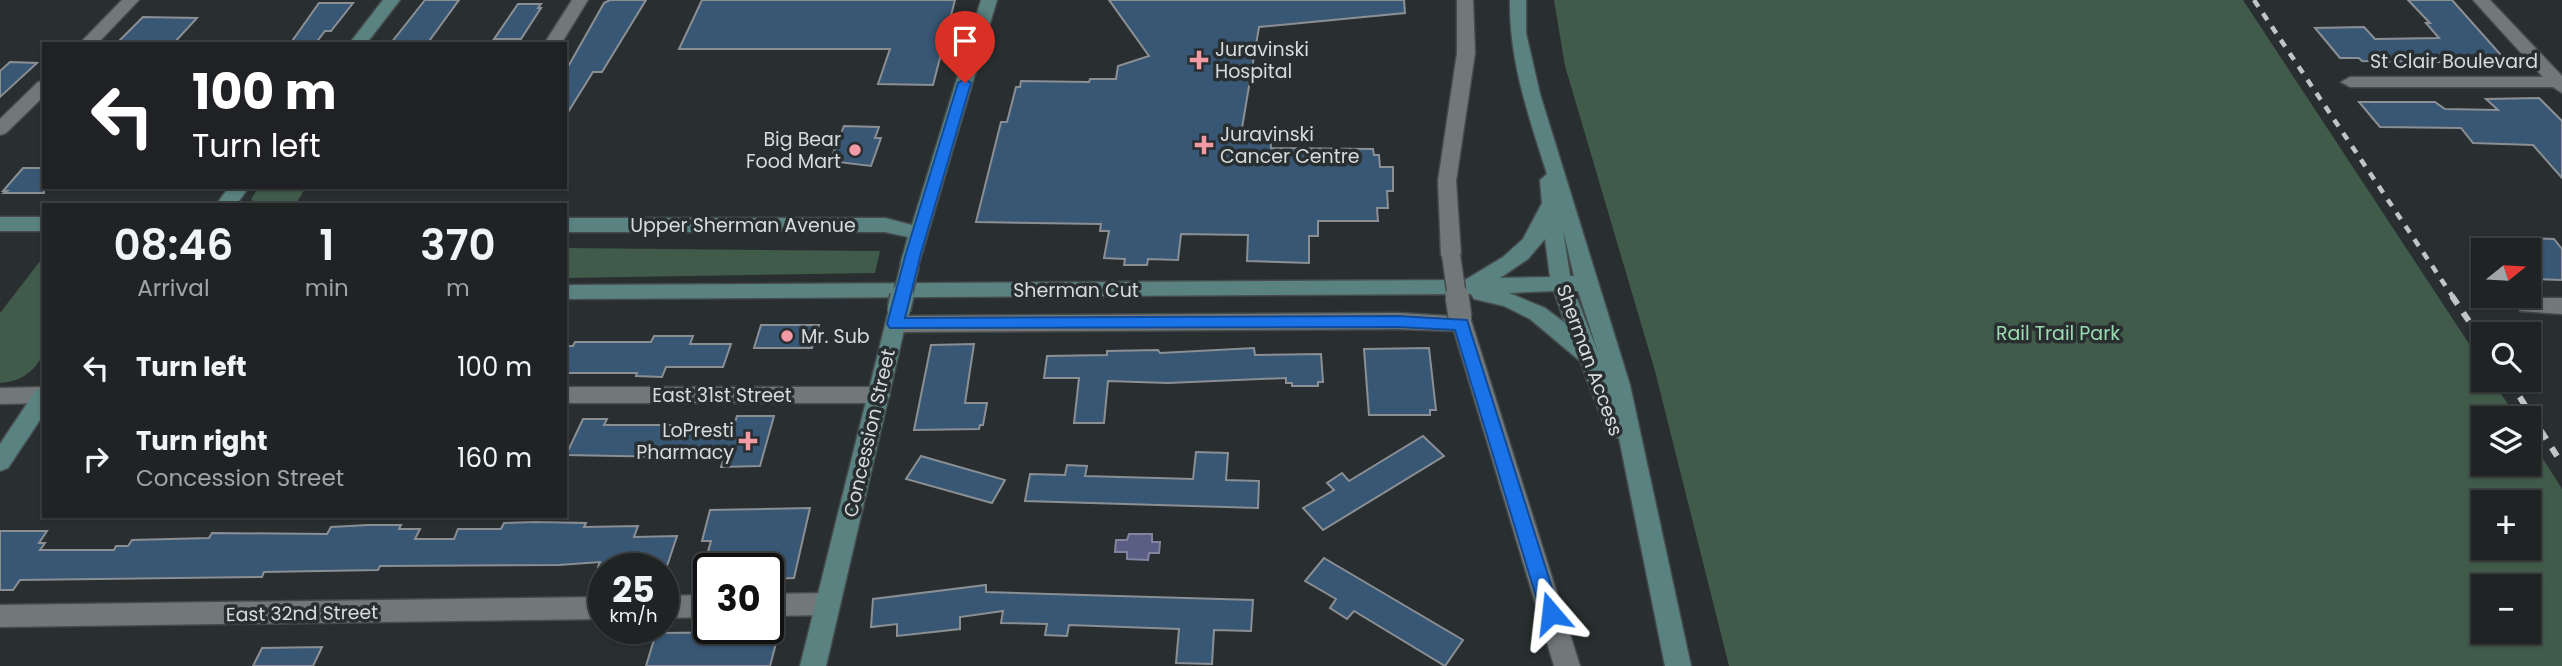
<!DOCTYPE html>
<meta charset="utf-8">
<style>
:root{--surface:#1f2324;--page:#272b2c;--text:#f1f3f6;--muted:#a1a4a6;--line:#3c4041}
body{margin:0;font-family:Poppins,sans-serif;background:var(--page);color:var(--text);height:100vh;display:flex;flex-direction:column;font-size:26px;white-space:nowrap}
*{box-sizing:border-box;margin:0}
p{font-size:23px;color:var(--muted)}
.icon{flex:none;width:38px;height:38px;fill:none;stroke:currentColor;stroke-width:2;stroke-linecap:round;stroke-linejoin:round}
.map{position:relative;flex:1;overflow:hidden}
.sheet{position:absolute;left:42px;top:203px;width:525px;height:315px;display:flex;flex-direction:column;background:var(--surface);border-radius:0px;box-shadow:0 2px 5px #0004,0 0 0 2px var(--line)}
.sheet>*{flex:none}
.hud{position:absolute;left:42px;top:42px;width:525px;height:147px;border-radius:0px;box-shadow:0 2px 5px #0004,0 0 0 2px var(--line);background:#202124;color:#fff;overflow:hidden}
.needle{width:46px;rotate:72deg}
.tools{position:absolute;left:2471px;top:238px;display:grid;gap:14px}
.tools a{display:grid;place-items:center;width:70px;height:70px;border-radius:0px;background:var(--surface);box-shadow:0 2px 5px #0004,0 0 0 2px var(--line);font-size:35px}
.speed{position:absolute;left:588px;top:553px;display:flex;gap:14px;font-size:35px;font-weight:700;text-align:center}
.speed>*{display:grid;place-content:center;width:91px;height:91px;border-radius:50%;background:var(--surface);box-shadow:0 2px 5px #0004,0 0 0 2px var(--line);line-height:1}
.speed small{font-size:18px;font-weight:400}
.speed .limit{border:4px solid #111;border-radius:10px;background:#fff;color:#111}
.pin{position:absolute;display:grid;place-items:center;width:60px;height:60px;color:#fff;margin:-72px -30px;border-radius:50% 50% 50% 0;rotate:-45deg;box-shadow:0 0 7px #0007}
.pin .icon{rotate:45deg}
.me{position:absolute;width:77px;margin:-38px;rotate:343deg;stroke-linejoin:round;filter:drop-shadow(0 0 5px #0008)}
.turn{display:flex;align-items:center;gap:24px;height:147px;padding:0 35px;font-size:32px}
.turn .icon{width:91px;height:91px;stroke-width:2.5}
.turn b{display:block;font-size:49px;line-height:60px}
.eta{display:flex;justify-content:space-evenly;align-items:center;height:119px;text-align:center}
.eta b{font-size:42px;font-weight:600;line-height:49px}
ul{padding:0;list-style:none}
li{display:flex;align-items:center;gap:21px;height:91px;padding:0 35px}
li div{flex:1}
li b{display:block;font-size:26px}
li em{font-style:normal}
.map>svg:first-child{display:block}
.green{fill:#415b4a;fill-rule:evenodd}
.water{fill:#5a5e84;stroke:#80849e;stroke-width:2}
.building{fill:#385774;stroke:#8b8f94;stroke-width:2}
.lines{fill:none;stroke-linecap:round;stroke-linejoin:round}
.street-casing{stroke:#454a4b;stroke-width:3}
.secondary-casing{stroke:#454a4b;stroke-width:3}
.street{fill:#72787a;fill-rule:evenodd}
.secondary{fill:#598281;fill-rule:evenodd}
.rail-far1{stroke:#c1c5c6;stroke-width:4.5;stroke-dasharray:8 8;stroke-linecap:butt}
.rail{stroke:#c1c5c6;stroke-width:6;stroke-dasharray:10 10;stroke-linecap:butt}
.street-bridge-far1-casing{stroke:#454a4b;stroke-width:21;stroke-linecap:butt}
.street-bridge-casing{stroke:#454a4b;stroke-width:26;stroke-linecap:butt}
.secondary-bridge-far1-casing{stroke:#454a4b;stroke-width:21;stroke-linecap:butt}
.secondary-bridge-casing{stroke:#454a4b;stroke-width:26;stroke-linecap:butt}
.street-bridge-far1{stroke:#72787a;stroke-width:18}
.street-bridge{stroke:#72787a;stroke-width:23}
.secondary-bridge-far1{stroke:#598281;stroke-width:18}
.secondary-bridge{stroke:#598281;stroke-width:23}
.route{fill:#1a73e8;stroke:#114b97;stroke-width:2}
.poi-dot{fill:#f49aa6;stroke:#292f30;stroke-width:2.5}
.labels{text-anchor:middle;stroke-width:7;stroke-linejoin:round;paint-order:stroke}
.poi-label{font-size:19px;fill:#d7dbdc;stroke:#292f30;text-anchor:start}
.street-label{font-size:19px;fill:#d7dbdc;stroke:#292f30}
.park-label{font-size:19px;fill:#9adcb1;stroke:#292f30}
</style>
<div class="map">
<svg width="2562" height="666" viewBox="0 0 2562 666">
<rect width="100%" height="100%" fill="#292f30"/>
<g class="green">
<path d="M1554 0H2243L2483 365V380H2492L2517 418H2483V464H2529V437L2562 489V666H1729L1655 371 1565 66ZM2483 502H2529V548H2483ZM2483 586H2529V632H2483Z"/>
<path d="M259 187H306L297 202 255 204 251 199Z"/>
<path d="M565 248 880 251 875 273 565 278Z"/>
<path d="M44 256C44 272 47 345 43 354 34 373 19 382 0 383V313Z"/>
</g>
<path class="water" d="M1129 534H1152V542H1160L1159 553H1149L1148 560 1127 559V552H1115L1116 540H1127Z"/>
<g class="building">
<path d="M425 0H459L427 44 391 43Z"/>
<path d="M610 0H646L602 72H593L565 117V72L604 3Z"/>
<path d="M702 0H955L933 85 878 84 890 49H679Z"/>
<path d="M1109 0H1404L1405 13 1259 27 1241 134 1270 133 1271 148 1373 149 1374 155H1379L1380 167H1393V191H1387L1388 208H1377L1378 221H1318V236H1309V263L1247 261 1248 235 1181 234 1178 260 1148 259 1147 265H1124L1125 259 1104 258 1109 231H1100L1101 224 976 222 1001 122H1007L1016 87H1020L1021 81 1089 82 1090 79H1116L1118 66 1149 56Z"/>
<path d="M2408 0H2452L2508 63 2362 61 2359 58H2340L2315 28 2364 27 2375 39 2439 38 2426 23H2430Z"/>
<path d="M319 3H353L331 31H325L315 44H290Z"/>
<path d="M518 4H541L538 8H541L521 39H494Z"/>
<path d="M143 17 197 18 173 44H116Z"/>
<path d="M10 62 37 63 0 97V71Z"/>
<path d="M2539 98 2562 121V178L2533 145 2473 143 2461 128 2380 127 2359 102H2435L2445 109 2498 110 2486 99Z"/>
<path d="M844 126 879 127 875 138H881L871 166 830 161Z"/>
<path d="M23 168H44V193H4L7 191H3Z"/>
<path d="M2521 238 2554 239 2562 249V280L2529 279 2530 248Z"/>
<path d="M761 325H819L812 348H754Z"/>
<path d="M654 336H693L690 344H731L723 367H666L662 377 636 376 637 373H565V346H573L575 342H651Z"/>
<path d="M974 344 965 403H987L983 425H980L979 429 914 430 931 345Z"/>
<path d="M1254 348 1255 355 1321 354 1323 382H1318V386H1292V383H1286V378L1168 383 1108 381 1104 423H1074L1079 378H1044L1047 356 1107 355V351L1158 350 1160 353Z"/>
<path d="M1429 348 1436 410H1430V415H1369L1364 349Z"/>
<path d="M737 416H774L760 466 721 467 727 448H675L671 457 566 455 583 419H607L604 425H734Z"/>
<path d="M1423 436 1444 456 1323 530 1303 508 1334 490 1327 483 1342 473 1349 481Z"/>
<path d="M1196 452 1228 453 1226 480 1259 481 1258 508 1025 501 1030 474 1065 475 1067 465 1087 466 1085 476 1193 479Z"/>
<path d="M921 456 1005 480 992 503 906 479Z"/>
<path d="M810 508 794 578 768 579V569H703L711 541H702L710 510Z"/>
<path d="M536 522 586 523 584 527 638 526 634 537 677 536 666 569 598 567 600 562 559 565 380 566 378 570 264 572 262 577 20 580 13 590H0V531H47L39 543H45L40 550H114L116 546H128L132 540 209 538 212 533 327 534 331 527 368 525H401L399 529H420L415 539H454L458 529H501L504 523Z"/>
<path d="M1324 558 1463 640 1445 666 1354 611 1347 619 1330 608 1336 599 1305 581Z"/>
<path d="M986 585V592L1253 600 1251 631 1214 630 1212 664 1176 663 1179 629 1069 625 1067 636 1045 635 1047 624 1001 623 1003 611 960 617V629L897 636V624L871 627 873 599Z"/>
<path d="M779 632 770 666H646L656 633Z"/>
<path d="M322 647 313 666H253L262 648Z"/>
</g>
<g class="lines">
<defs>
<g id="street">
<path d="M122 0H139L97 44H79Z"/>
<path d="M572 0H588L561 44H544Z"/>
<path d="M1457 0H1473L1475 53 1456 181 1461 255 1458 260H1444L1441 255 1438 181 1457 53Z"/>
<path d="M2473 0H2490L2562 76V93L2553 87H2350L2341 82 2350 77H2543Z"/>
<path d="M44 81V96L6 133 0 135V119L38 82Z"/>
<path d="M2527 298H2562V314L2520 311 2517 306 2520 301Z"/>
<path d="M1460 309 1467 312 1470 317 1580 666H1554L1454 331 1398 329 895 332 888 329 885 324 888 319 895 316 1398 313 1450 316 1453 312Z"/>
<path d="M44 387V403L0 404V388Z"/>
<path d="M565 387H879L887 389 890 395 887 401 879 403H565Z"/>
<path d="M828 593 837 596 840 604 837 612 828 615 768 616V594Z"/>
<path d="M709 595V617L663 618V596Z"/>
<path d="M604 597V619L0 627V605Z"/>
</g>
<g id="secondary">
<path d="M383 0H400L366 44H349Z"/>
<path d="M981 0H997L917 270H903L900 265 908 237 885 232H565V218H885L912 225Z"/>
<path d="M1510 0H1526V33L1540 94 1630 385 1691 666H1665L1619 438 1609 436 1606 430 1580 361 1530 319 1504 306 1474 299 1471 294 565 299V285L1465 280 1503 257 1523 239 1542 203 1540 180 1547 174C1529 117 1509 61 1510 0ZM1563 230 1574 276H1570ZM1545 239 1550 277 1500 278 1528 259ZM1554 291 1565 323 1545 308 1509 293ZM1574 291H1578L1598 352Z"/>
<path d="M229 187H249L236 205H216Z"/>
<rect x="0" y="217" width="44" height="14"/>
<path d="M899 301 906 304 909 309 826 666H800L889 309 892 304Z"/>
<path d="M44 388V414L8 468 0 471V444L36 390Z"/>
</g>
</defs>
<use href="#street" class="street-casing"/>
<use href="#secondary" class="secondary-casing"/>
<use href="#street" class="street"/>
<use href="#secondary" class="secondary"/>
<path class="rail-far1" d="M2254 0 2453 297"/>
<g class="rail">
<path d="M2452 296 2483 342"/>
<path d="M2509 380 2562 464"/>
</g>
<defs>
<path id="street-bridge-far1" d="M1451 255 1457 297"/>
<path id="street-bridge" d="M1457 296 1460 317"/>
<path id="secondary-bridge-far1" d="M902 297 910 265"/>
<path id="secondary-bridge" d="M899 309 902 296"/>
</defs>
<use href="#street-bridge-far1" class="street-bridge-far1-casing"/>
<use href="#street-bridge" class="street-bridge-casing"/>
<use href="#secondary-bridge-far1" class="secondary-bridge-far1-casing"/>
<use href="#secondary-bridge" class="secondary-bridge-casing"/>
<use href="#street-bridge-far1" class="street-bridge-far1"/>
<use href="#street-bridge" class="street-bridge"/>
<use href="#secondary-bridge-far1" class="secondary-bridge-far1"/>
<use href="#secondary-bridge" class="secondary-bridge"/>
</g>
<path class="route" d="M965 79 971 83 921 253 905 318 1398 316 1467 320 1560 613 1557 619 1551 621 1544 619 1541 613 1455 330 1398 327 890 328 887 324 906 253 958 83Z"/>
<g class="poi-dot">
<path d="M1195.5 49.5h7v7h7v7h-7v7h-7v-7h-7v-7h7z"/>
<path d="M1200.5 134.5h7v7h7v7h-7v7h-7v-7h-7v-7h7z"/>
<circle cx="855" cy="150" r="7"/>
<circle cx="787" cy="336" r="7"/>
<path d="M744.5 430.5h7v7h7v7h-7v7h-7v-7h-7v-7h7z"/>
</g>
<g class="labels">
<g class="poi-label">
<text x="1215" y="56">Juravinski<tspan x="1215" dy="22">Hospital</tspan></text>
<text x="1220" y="141">Juravinski<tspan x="1220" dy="22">Cancer Centre</tspan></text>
<text x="841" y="146" text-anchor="end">Big Bear<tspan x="841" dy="22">Food Mart</tspan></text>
<text x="801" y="343">Mr. Sub</text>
<text x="734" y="437" text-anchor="end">LoPresti<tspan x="734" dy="22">Pharmacy</tspan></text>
</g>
<g class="street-label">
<text x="2454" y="68">St Clair Boulevard</text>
<text x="743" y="232">Upper Sherman Avenue</text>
<text x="1076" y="297">Sherman Cut</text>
<text transform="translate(1590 360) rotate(70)" y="7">Sherman Access</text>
<text x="722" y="402">East 31st Street</text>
<text transform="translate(869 433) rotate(-77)" y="7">Concession Street</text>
<text transform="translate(302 613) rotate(-1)" y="7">East 32nd Street</text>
</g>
<g class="park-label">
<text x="2058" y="340">Rail Trail Park</text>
</g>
</g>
</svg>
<div class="tools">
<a><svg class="needle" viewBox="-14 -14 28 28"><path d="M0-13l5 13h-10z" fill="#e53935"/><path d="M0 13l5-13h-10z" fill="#a1a4a6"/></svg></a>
<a><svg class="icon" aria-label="search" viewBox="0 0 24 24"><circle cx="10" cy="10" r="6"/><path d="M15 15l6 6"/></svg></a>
<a><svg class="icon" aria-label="layers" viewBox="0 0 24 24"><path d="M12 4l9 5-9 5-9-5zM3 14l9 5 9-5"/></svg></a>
<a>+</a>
<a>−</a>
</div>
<div class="speed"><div>25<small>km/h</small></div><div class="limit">30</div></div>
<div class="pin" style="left:965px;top:83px;background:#d93025"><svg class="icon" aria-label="arrive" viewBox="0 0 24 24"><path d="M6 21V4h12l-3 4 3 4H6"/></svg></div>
<svg class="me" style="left:1551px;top:613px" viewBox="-20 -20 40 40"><path d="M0-17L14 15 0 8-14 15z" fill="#1a73e8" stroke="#fff" stroke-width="4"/></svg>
<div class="hud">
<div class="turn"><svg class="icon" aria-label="left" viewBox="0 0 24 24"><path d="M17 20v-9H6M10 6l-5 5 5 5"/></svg><div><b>100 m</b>Turn left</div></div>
</div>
<section class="sheet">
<div class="eta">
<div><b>08:46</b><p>Arrival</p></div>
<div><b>1</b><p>min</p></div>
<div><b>370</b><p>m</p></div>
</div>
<ul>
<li><svg class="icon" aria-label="left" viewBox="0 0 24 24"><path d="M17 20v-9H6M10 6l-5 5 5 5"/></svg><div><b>Turn left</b></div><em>100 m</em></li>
<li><svg class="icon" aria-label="right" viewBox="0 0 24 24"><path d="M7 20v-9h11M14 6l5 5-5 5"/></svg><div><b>Turn right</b><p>Concession Street</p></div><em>160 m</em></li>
</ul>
</section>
</div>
